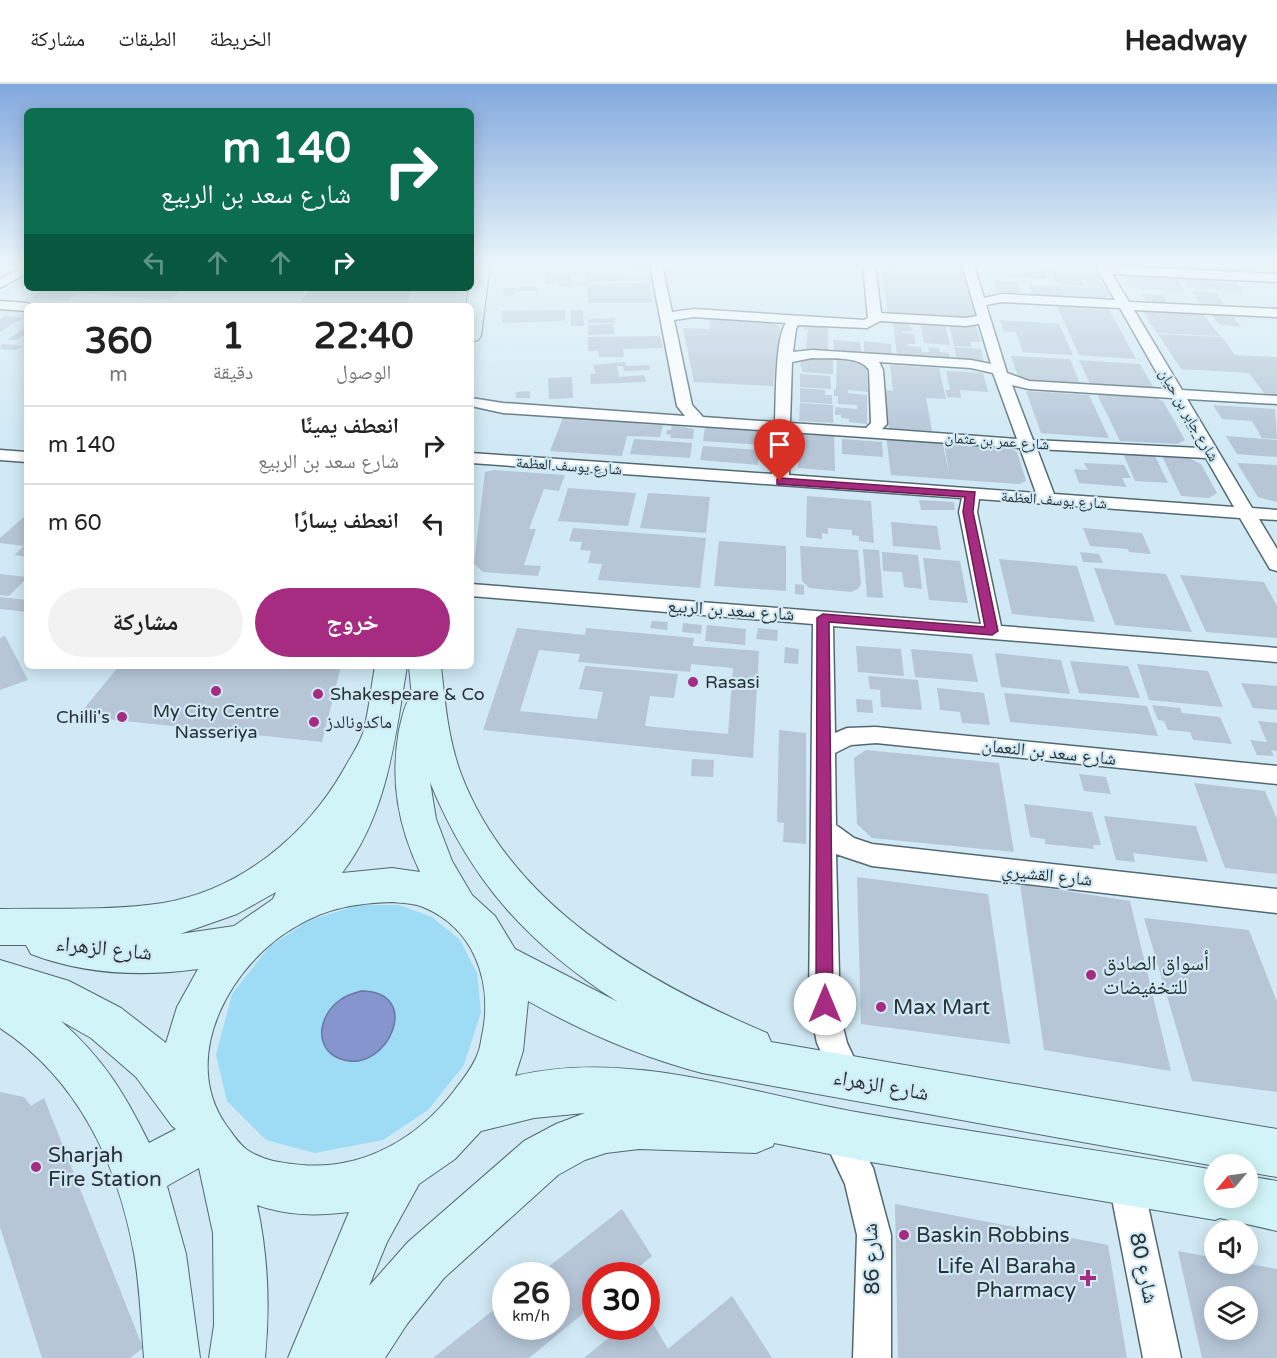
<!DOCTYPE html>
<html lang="ar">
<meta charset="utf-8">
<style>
:root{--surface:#fff;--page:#f2f2f2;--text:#222;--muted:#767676;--line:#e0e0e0;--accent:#a52c81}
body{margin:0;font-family:"Varela Round","Noto Naskh Arabic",sans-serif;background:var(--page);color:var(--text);direction:rtl;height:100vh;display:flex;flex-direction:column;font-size:22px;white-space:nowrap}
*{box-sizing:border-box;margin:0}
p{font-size:20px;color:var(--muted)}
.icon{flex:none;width:33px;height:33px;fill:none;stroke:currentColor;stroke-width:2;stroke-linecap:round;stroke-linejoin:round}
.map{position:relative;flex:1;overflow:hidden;direction:ltr}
.details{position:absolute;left:24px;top:219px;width:450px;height:366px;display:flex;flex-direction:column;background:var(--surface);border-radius:9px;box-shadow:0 3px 15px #0003;direction:rtl}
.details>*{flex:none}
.top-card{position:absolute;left:24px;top:24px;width:450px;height:183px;border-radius:9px;box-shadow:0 3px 15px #0003;direction:rtl;background:#0b6e4f;color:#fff;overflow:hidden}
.needle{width:39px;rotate:241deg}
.tools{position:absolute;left:1204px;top:1070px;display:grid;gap:12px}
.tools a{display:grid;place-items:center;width:54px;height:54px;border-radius:50%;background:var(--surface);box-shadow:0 3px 15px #0003;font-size:30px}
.speed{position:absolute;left:492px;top:1178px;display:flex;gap:12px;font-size:30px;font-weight:700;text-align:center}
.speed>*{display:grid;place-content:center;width:78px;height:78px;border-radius:50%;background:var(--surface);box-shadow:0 3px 15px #0003;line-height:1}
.speed small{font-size:15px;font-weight:400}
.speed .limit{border:9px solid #d22;background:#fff;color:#111}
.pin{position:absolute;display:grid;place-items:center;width:51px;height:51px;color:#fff;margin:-62px -26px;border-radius:50% 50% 50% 0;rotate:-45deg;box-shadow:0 0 6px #0007}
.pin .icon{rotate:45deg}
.me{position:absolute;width:66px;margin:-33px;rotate:0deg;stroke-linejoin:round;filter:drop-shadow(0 0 4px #0008)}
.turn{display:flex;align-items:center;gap:21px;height:126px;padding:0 24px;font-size:27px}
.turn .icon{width:78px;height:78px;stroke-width:2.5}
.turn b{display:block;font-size:42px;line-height:51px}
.lanes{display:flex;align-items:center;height:57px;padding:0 24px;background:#0003;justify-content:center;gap:30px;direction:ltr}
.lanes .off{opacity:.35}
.eta{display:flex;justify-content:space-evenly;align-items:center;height:102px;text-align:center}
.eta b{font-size:36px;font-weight:800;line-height:42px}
.cta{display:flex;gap:12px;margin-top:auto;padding:12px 24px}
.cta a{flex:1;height:69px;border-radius:36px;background:var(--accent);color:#fff;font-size:24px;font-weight:800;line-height:69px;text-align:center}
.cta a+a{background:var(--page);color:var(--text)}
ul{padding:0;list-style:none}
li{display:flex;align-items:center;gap:18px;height:78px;padding:0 24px;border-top:2px solid var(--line)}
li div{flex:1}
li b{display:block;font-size:22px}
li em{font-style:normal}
header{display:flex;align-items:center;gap:36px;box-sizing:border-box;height:84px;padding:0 30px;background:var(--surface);border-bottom:2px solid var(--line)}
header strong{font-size:28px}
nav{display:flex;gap:33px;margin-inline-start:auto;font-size:21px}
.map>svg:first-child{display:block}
.green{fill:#9edcf6}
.water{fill:#8695cd;stroke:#6a77a0;stroke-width:1.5}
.building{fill:#b6c6d7;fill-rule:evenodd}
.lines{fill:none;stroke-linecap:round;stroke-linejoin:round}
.minor-casing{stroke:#536972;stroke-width:3}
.secondary-casing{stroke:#536972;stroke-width:2}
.minor{fill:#fff;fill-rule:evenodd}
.secondary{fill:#d0f4f7;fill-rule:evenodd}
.route{fill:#a52c81;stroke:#6b1d54;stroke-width:1.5}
.poi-dot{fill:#a52c81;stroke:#d0e9f4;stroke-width:2}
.labels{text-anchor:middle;stroke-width:4.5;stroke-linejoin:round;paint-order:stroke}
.far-street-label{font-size:15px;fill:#283136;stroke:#d0e9f4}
.street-label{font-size:18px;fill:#283136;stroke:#d0e9f4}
.poi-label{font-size:18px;fill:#283136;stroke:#d0e9f4;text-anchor:start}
.near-street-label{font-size:21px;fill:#283136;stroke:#d0e9f4}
.near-poi-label{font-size:21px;fill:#283136;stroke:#d0e9f4;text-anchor:start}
</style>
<header>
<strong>Headway</strong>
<nav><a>الخريطة</a><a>الطبقات</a><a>مشاركة</a></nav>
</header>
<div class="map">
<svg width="1277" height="1274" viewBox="0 0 1277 1274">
<rect width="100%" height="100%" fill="#d0e9f4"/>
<path class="green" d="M359 821H399L432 833 460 856 477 889 481 928 464 981 428 1026 383 1056 315 1069 266 1056 227 1017 216 971 232 910 269 863 310 836Z"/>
<path class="water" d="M361 907C424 907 388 988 344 976 313 968 317 932 340 916 346 911 354 909 361 907Z"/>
<g class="building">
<path d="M600 181 601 188 604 189H621L622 192H650L651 196 585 198V192H571V199L584 198 585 202 559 203V199L545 200V182Z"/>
<path d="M625 181H648L649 185 626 186Z"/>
<path d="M881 181H960L975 232 967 234 888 229 882 189H893L892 186 898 187V185L881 184Z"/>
<path d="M1054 181H1090L1092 185 1054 183Z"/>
<path d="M1177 181H1218L1221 186 1178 183Z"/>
<path d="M1243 181H1270L1274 184 1257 183 1277 186V191L1232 189 1228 184 1247 185Z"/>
<path d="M991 182 1042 185 1047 195 994 192Z"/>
<path d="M1050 185 1096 187 1101 197 1082 196 1085 202 1058 201Z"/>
<path d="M1129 190 1175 192 1184 207 1130 204 1123 192Z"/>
<path d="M1179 192 1234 195 1244 207 1187 204Z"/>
<path d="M993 196 1016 198 1021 209 997 208Z"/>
<path d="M1086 197 1101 198 1109 212 1103 215 1034 212 1029 201 1090 204Z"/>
<path d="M649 199 652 219H588L587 200Z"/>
<path d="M538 203V207H515V211L503 212 504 204Z"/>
<path d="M40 204H185L170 216 79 209 67 217 32 214 44 206Z"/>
<path d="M312 204H412L407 222H296Z"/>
<path d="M1192 207 1216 208 1227 224 1202 222Z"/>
<path d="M1142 210 1163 211 1168 219 1147 218Z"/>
<path d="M1057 222 1109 225 1136 275 1079 271Z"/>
<path d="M565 226V237L502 239V227Z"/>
<path d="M571 226H583L584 242H571Z"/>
<path d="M1143 227 1203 230 1220 252 1157 249Z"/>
<path d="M1210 228 1231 230 1241 243 1218 240Z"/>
<path d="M5 232 23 234 0 248V235Z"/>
<path d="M615 234V239H588V235Z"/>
<path d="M711 235 771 238 780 243 773 302 694 298 683 244 709 245Z"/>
<path d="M1000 236 1059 240 1073 271 1023 268 1016 248H1004Z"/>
<path d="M897 238 908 239 909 243H911L912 247H902L903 249 914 250 916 260H907L908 262 921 263 922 268H929L928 263 939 264 940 268 949 269 950 275 897 272 893 239Z"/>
<path d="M920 239 945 241 950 261 924 259Z"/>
<path d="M613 240 614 250 588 251V241Z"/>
<path d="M949 240 976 242 981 258H970L972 263 954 262Z"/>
<path d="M27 242V249L16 256H7Z"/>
<path d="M804 242 828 243V266L806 265 808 246 803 245Z"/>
<path d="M1158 250 1222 253 1235 271 1277 273V311L1265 310 1249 289 1181 285Z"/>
<path d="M660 252 663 264 623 265 624 273H599L598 267H588V253Z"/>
<path d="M833 256 860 258 861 268 834 267Z"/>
<path d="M864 257 891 260 892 271 864 269Z"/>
<path d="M2 260 23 262 16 266 0 265Z"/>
<path d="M954 263 981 265 984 277 957 276Z"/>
<path d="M1011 272 1070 275 1081 302 1027 299 1019 295Z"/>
<path d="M810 274 833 276V290L802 288V283H800L801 276Z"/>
<path d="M837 276 866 278 868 308 848 306V309L867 311V340L849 338V335L841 334V331H835V323L857 325V321L838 320V312H834V305H836Z"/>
<path d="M1079 276 1140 280 1155 306 1091 302Z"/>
<path d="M625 278 626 282 649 281 650 286 624 287 623 282H617L619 293 644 291 646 298 591 300 590 290H596L593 281Z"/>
<path d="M890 281 939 284 946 315 926 314 932 347 889 344 885 306 893 307Z"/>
<path d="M946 287 983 289 988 308 960 306 961 314 947 313 946 306H950Z"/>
<path d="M800 290 830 292 831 305 800 303Z"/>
<path d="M572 293 573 314 549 315 548 294Z"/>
<path d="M800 304 825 306V311H832V320L800 318Z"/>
<path d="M530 307V314H516V308Z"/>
<path d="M1026 307 1089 311 1109 354 1041 349Z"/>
<path d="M1097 310 1155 314 1163 317 1185 356 1177 360 1120 357Z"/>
<path d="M800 319 833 321V339L799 337Z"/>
<path d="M1213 321 1275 325 1277 355 1262 354 1252 337 1222 335Z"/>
<path d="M564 331 640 336 639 340 663 341 660 353 627 352 622 372 550 367Z"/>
<path d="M672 341 694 345 693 355 670 354 671 351 666 350 667 346H671Z"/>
<path d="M705 343 764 347 763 361 703 357Z"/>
<path d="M798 347 834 349 835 387 798 384Z"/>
<path d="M886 352 942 356 949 390 944 357 1008 362 1017 368 1026 397 1019 400 891 391Z"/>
<path d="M1226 352 1277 356V373L1237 370Z"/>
<path d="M634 355 692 359 690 374 630 370Z"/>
<path d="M842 355 882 358 883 373 842 370Z"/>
<path d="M703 362 759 366 758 381 700 376Z"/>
<path d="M1122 367 1154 370 1168 399 1135 397Z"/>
<path d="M1162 372 1189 374 1201 380 1217 409 1209 414 1181 412Z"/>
<path d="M1084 379 1124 381 1131 394H1122L1127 403 1079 399 1074 385 1088 386Z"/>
<path d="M1237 379 1277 381V418L1258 413Z"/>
<path d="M494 386 565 391 559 407 544 405 529 445H536L524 481 541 482 538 492 483 488 474 480 485 388Z"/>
<path d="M568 404 636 409 628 442 558 437Z"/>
<path d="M648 409 710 413 706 449 640 444Z"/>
<path d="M807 412 871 417 874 459 859 457V452L852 451V446L828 444V450L822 449V455L806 453Z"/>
<path d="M919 416 954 418 955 426H921Z"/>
<path d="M27 430V473L14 471 24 462 0 459V454Z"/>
<path d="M891 438 937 442 941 466 893 462Z"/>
<path d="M573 444 706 454 700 504 598 496 602 480 588 479 591 467 580 466 582 458 569 457Z"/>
<path d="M1083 444 1142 449 1151 470 1129 468 1128 465 1090 462Z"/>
<path d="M719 457 786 462V507L714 502Z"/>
<path d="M800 462 858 466 861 500 858 505 851 508 809 504 802 497Z"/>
<path d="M863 465 879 466 883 514 867 513Z"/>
<path d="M882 468 918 471 922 505 904 503 902 488 883 487Z"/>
<path d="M1080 468 1099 470 1103 479 1083 478Z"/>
<path d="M923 474 960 477 968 519 929 516Z"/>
<path d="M999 475 1077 482 1095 538 1012 530Z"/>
<path d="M1094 484 1166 490 1192 548 1115 541Z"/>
<path d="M0 490 27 493V494L9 512 0 511Z"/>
<path d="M1180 491 1264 498 1277 522V554L1206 548Z"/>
<path d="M795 500 804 501V511L795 510Z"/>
<path d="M0 513 27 516V528L0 525Z"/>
<path d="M652 537 668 538 667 546 650 544Z"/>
<path d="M683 539 702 541 701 550 682 548Z"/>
<path d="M707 541 746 545 745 561 705 557Z"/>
<path d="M517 544 585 551 586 544 694 554 693 562 759 567 753 674 483 646ZM539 566 580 570 578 578 690 588 691 580 733 584 728 650 645 642 650 612 674 614 678 590 585 582 579 605 603 608 597 635 520 627Z"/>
<path d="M758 544 778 546 777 557 756 555Z"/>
<path d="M5 552 28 596 0 606V554Z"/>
<path d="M856 562 901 565 904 592 858 588Z"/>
<path d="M785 563 799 565 798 580 784 579Z"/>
<path d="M911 565 972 570 978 598 915 593Z"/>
<path d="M995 569 1061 576 1070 610 1001 603Z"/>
<path d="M1070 577 1128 582 1140 614 1079 609Z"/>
<path d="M1137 580 1208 587 1223 623 1149 616Z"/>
<path d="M119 582H341L322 658 78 632Z"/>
<path d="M868 592 918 596 922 626 881 623 880 606 870 605Z"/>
<path d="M1241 599 1277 602V626L1253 624Z"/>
<path d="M937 604 984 609 990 641 962 639 960 628 940 626Z"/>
<path d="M1004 609 1147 622 1158 652 1010 638Z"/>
<path d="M856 615 872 616 873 629 857 628Z"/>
<path d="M1152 621 1180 624 1182 629 1220 633 1232 660 1193 656 1190 648 1168 646 1164 637 1158 636Z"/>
<path d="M1258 637 1277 639V667L1271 666 1274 672 1257 671 1250 656 1267 658Z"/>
<path d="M779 646 806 649V760L783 758 784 739 777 738Z"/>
<path d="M866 666 999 679 1014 768 872 754 857 740 854 674Z"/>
<path d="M692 675 714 676 713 693 691 692Z"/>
<path d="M1079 690 1106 693 1111 710 1084 707Z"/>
<path d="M1194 699 1265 707 1277 735V790L1225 784Z"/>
<path d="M1024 720 1092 728 1101 761H1093L1094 765 1045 760V755L1030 753Z"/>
<path d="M1104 732 1196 742 1208 778 1133 769 1135 778 1116 776Z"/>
<path d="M857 793 988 810 1010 960 861 940Z"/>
<path d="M1020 800 1130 817 1171 987 1044 966Z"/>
<path d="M1144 834 1249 846 1277 918V1008L1192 997Z"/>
<path d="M0 1008 24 1013 31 1022 44 1014 143 1264 130 1274H42L0 1143Z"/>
<path d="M895 1120 1108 1161 1127 1274H898Z"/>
<path d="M622 1125 652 1172 629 1191H596V1219L529 1274H433L506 1216V1242H556V1191H538Z"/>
<path d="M1178 1167 1215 1174V1179H1244L1277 1185V1274H1202ZM1215 1212H1248V1245H1215Z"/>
<path d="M732 1212 772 1274H584L623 1242H646V1228L668 1265Z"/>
</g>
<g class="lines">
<defs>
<g id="minor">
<path d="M27 181V189L0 204V195Z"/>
<path d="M650 181H662L672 228 694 225 864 236 868 234 863 181H875L881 229 966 234 977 232 962 181H974L984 214 1002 210 1115 216 1095 181 1277 190V198L1112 190 1129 218 1277 225V233L1134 226 1182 306 1277 312V320L1187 315 1252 424 1277 426V436L1259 435 1277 465V487L1270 485 1240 434 979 415 977 428 1001 542 1277 564V578L833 542 835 649 847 644 876 643 1277 682V700L876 659 851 661 835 669 836 741 854 754 872 760 1277 805V829L872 782 836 770 840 931 847 959 864 995 860 1006 849 1010 838 1006 817 959 809 920 813 540 471 512V500L981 540 959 428 962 414 471 379V369L772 390 774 347 503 329 471 322V314L503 319 685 332 677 322ZM1002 218 1120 224 1166 305 1029 297 1007 289 986 221ZM694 233 786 239C775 253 776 317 775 338L703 333 692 321 674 236ZM880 237 966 242 979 240 991 280 971 276 812 266 793 268 796 245 798 241 867 244ZM812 274C828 275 860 271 869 286L871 339 866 344 790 339 792 278ZM879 278 971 284 993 289 1017 355 882 345 887 340 883 286ZM1012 301 1029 305 1172 314 1200 364 1033 356ZM790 348 1020 364 1036 409 789 391ZM1037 365 1206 374 1234 423 1054 410Z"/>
<path d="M0 217 27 219 33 222H27V227L0 225Z"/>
<path d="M0 366 27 368V378L0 376Z"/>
<path d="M837 1033 848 1038 873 1084 891 1151V1274H853L857 1151 845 1100 821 1049 826 1038Z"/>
<path d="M1125 1077 1137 1082 1142 1094 1181 1274H1143L1108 1094 1113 1082Z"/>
</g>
<g id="secondary">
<path d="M472 181H490L481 252 478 256 471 258V222H466L469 204H471Z"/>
<path d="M375 582H407C395 654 388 729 342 789L392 784 420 788C398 742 390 697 399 646 402 635 403 625 409 615L412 614 409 582H441C445 618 448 655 461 690 511 821 644 897 767 949L771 958 1277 1045V1093L1248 1088V1080H1215V1082L702 989C641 973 583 948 528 917L523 967 515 992C629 965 743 1008 856 1028 975 1049 1095 1065 1215 1086V1113H1248V1092L1277 1097V1147L1220 1134 1215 1136 865 1077 774 1059 773 1062 756 1069 639 1065 606 1069 585 1076 558 1091 444 1194 407 1240 385 1274H288L349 1128C317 1132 288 1132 257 1121 268 1171 270 1224 265 1274H209L214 1241 213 1149 199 1084 167 1102 186 1170 200 1274H144C141 1239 140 1203 134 1169 118 1080 78 995 0 944V876L69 897 121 924 166 959 177 923 198 885C142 893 83 890 31 870L26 861H0V825C54 824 110 827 163 819 240 806 306 752 344 685 350 674 359 661 363 649 369 627 371 604 375 582ZM430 698C471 798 528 860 618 918L515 865 495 832 472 811 452 777 436 735ZM276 808 273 815 234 842 180 850 237 830ZM392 818C402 819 414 819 423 823 474 844 492 896 483 947 481 954 481 962 478 969 473 983 463 995 454 1007 417 1055 363 1086 302 1081 283 1079 262 1077 246 1065 238 1059 232 1049 226 1041 178 972 232 878 297 842 327 824 357 819 392 818ZM61 937 91 954 136 993 172 1042 176 1045 149 1059C124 1008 104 976 61 937ZM585 1029 556 1040 524 1057 408 1158 369 1202 387 1158 419 1100 455 1075 481 1047 534 1034Z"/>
</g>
</defs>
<use href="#minor" class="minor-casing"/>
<use href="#secondary" class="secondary-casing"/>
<use href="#minor" class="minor"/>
<use href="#secondary" class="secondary"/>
</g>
<linearGradient id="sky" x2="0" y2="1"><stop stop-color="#81a8dd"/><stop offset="0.5" stop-color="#eaf5fa"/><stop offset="1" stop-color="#eaf5fa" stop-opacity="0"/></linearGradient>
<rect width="1277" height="359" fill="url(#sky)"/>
<path class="route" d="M780 394 975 408 973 428 998 547 992 551 829 538 833 920 831 926 825 929 818 926 816 920 817 534 823 530 985 543 963 428 965 413 777 400V395Z"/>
<g class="poi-dot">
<circle cx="693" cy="598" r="6"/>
<circle cx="216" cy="607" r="6"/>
<circle cx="318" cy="610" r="6"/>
<circle cx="122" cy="633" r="6"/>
<circle cx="314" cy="638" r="6"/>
<circle cx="1091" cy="891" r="6"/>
<circle cx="881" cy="923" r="6"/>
<circle cx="36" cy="1083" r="6"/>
<circle cx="904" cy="1151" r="6"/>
<path d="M1085 1185h6v6h6v6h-6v6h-6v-6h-6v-6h6z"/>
</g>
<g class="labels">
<g class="far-street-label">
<text transform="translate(1189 331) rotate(60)" y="5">شارع جابر بن حيان</text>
<text transform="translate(997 357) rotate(4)" y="5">شارع عمر بن عثمان</text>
<text transform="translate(569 382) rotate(4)" y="5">شارع يوسف العظمة</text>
<text transform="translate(1054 416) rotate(4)" y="5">شارع يوسف العظمة</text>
</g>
<g class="street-label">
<text transform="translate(731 526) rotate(4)" y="6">شارع سعد بن الربيع</text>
<text transform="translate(1049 668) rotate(6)" y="6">شارع سعد بن النعمان</text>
<text transform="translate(1047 791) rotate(6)" y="6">شارع القشيري</text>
</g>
<g class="poi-label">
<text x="705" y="604">Rasasi</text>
<text x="330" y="616">Shakespeare &amp; Co</text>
<text x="216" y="633" text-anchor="middle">My City Centre<tspan x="216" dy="21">Nasseriya</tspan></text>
<text x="110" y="639" text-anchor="end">Chilli's</text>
<text x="326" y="644">ماكدونالدز</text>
</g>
<g class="near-street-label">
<text transform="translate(104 864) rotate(6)" y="7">شارع الزهراء</text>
<text transform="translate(881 1001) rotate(10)" y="7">شارع الزهراء</text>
<text transform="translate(871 1175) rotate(-92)" y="7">شارع 86</text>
<text transform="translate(1144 1184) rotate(78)" y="7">شارع 80</text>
</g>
<g class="near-poi-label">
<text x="1103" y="886">أسواق الصادق<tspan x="1103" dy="24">للتخفيضات</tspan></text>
<text x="893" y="930">Max Mart</text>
<text x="48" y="1078">Sharjah<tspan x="48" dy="24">Fire Station</tspan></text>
<text x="916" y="1158">Baskin Robbins</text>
<text x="1076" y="1189" text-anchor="end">Life Al Baraha<tspan x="1076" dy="24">Pharmacy</tspan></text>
</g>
</g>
</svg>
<div class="tools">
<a><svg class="needle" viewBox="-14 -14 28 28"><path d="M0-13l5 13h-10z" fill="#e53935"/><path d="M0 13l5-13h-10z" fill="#767676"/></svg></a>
<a><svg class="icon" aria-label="sound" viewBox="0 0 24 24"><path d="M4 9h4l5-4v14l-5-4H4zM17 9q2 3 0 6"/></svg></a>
<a><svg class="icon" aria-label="layers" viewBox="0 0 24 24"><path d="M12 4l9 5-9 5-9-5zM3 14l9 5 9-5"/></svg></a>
</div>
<div class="speed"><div>26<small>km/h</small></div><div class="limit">30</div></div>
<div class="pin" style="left:780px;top:397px;background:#d93025"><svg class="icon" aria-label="arrive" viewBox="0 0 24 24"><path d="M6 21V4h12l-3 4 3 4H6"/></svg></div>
<svg class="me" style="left:825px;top:920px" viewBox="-20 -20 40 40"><circle r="19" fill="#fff"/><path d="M0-13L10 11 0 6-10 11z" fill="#a52c81"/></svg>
<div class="top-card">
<div class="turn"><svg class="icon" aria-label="right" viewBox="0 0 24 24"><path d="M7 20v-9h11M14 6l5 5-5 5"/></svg><div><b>140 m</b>شارع سعد بن الربيع</div></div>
<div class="lanes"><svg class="icon off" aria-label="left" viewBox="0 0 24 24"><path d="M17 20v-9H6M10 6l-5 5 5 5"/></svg><svg class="icon off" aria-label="ahead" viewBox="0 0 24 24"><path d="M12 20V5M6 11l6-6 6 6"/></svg><svg class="icon off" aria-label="ahead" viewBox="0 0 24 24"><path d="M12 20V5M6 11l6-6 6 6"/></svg><svg class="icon" aria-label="right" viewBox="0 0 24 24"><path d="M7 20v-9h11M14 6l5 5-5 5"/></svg></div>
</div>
<section class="details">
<div class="eta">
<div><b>22:40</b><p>الوصول</p></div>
<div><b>1</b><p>دقيقة</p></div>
<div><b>360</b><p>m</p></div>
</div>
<ul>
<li><svg class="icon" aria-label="right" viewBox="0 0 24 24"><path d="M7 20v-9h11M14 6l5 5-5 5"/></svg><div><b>انعطف يمينًا</b><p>شارع سعد بن الربيع</p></div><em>140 m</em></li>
<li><svg class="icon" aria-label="left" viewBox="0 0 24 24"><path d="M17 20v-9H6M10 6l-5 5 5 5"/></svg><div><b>انعطف يسارًا</b></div><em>60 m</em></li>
</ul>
<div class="cta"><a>خروج</a><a>مشاركة</a></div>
</section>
</div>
